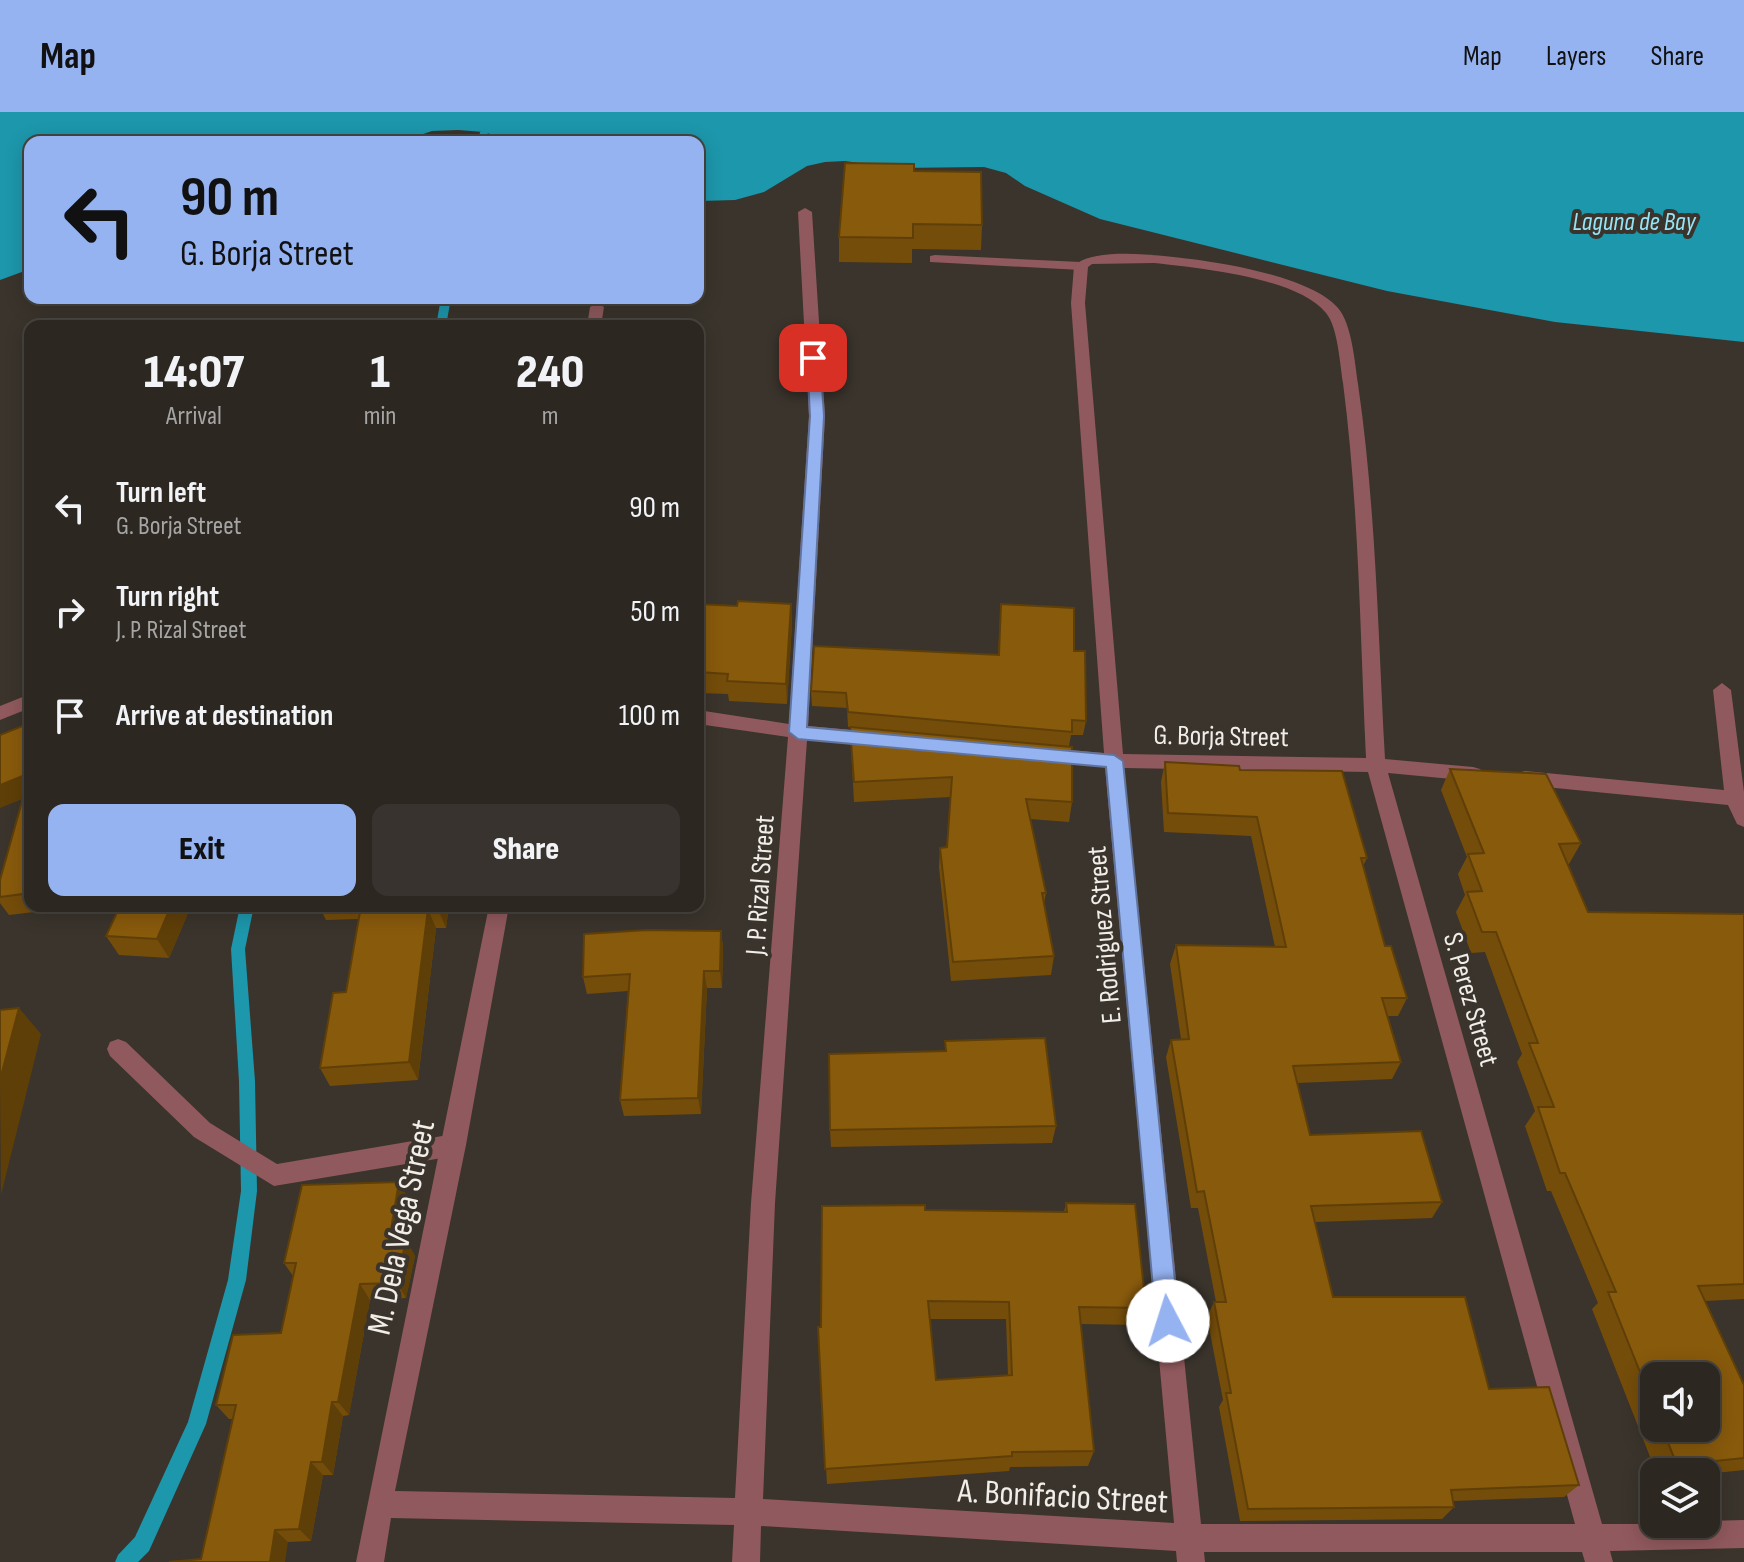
<!DOCTYPE html>
<style>
:root{--surface:#2c2721;--page:#38332e;--text:#f1f3f6;--muted:#a6a5a5;--line:#48443f;--accent:#95b2f1}
body{margin:0;font-family:"Sofia Sans Condensed",sans-serif;background:var(--page);color:var(--text);height:100vh;display:flex;flex-direction:column;font-size:30px;white-space:nowrap}
*{box-sizing:border-box;margin:0}
p{font-size:26px;color:var(--muted)}
.icon{flex:none;width:44px;height:44px;fill:none;stroke:currentColor;stroke-width:2;stroke-linecap:round;stroke-linejoin:round}
.map{position:relative;flex:1;overflow:hidden}
.details{position:absolute;left:24px;top:208px;width:680px;height:592px;display:flex;flex-direction:column;background:var(--surface);border-radius:16px;box-shadow:0 4px 20px #0003,0 0 0 2px var(--line)}
.details>*{flex:none}
.guide{position:absolute;left:24px;top:24px;width:680px;height:168px;border-radius:16px;box-shadow:0 4px 20px #0003,0 0 0 2px var(--line);background:#95b2f1;color:#111;overflow:hidden}
.buttons{position:absolute;left:1640px;top:1250px;display:grid;gap:16px}
.buttons a{display:grid;place-items:center;width:80px;height:80px;border-radius:16px;background:var(--surface);box-shadow:0 4px 20px #0003,0 0 0 2px var(--line);font-size:40px}
.pin{position:absolute;display:grid;place-items:center;width:68px;height:68px;color:#fff;margin:-34px;border-radius:16px;box-shadow:0 4px 12px #0006}
.me{position:absolute;width:88px;margin:-44px;rotate:355deg;stroke-linejoin:round;filter:drop-shadow(0 0 6px #0008)}
.turn{display:flex;align-items:center;gap:28px;height:168px;padding:0 24px;font-size:36px}
.turn .icon{width:104px;height:104px;stroke-width:2.5}
.turn b{display:block;font-size:56px;line-height:68px}
.eta{display:flex;justify-content:space-evenly;align-items:center;height:136px;text-align:center}
.eta b{font-size:48px;font-weight:800;line-height:56px}
.cta{display:flex;gap:16px;margin-top:auto;padding:16px 24px}
.cta a{flex:1;height:92px;border-radius:16px;background:var(--accent);color:#111;font-size:32px;font-weight:800;line-height:92px;text-align:center}
.cta a+a{background:var(--page);color:var(--text)}
ul{padding:0;list-style:none}
li{display:flex;align-items:center;gap:24px;height:104px;padding:0 24px}
li div{flex:1}
li b{display:block;font-size:30px}
li em{font-style:normal}
header{display:flex;align-items:center;gap:48px;box-sizing:border-box;height:112px;padding:0 40px;background:var(--accent);color:#111}
header strong{font-size:38px}
nav{display:flex;gap:44px;margin-inline-start:auto;font-size:28px}
.map>svg:first-child{display:block}
.water{fill:#1d97ac}
.lines{fill:none;stroke-linecap:round;stroke-linejoin:round}
.stream{fill:#1d97ac;fill-rule:evenodd}
.lane{fill:#90595d;fill-rule:evenodd}
.street{fill:#90595d;fill-rule:evenodd}
.wall{fill:#754d0a;fill-rule:evenodd}
.shaded-wall{fill:#5f3f08}
.building{fill:#885a0c;stroke:#5f3f08;stroke-width:2;fill-rule:evenodd}
.route{fill:#95b2f1;stroke:#61749d;stroke-width:2}
.labels{text-anchor:middle;stroke-width:8;stroke-linejoin:round;paint-order:stroke}
.far-water-label{font-size:26px;font-style:italic;fill:#96e4f5;stroke:#3a342c}
.street-label{font-size:28px;fill:#f1ede8;stroke:#3a342c}
.near-street-label{font-size:34px;fill:#f1ede8;stroke:#3a342c}
</style>
<header>
<strong>Map</strong>
<nav><a>Map</a><a>Layers</a><a>Share</a></nav>
</header>
<div class="map">
<svg width="1744" height="1450" viewBox="0 0 1744 1450">
<rect width="100%" height="100%" fill="#3a342c"/>
<path class="water" d="M0 0H1744V230L1555 210 1387 179 1100 107 1025 74 1006 61 984 55 895 56 845 49 825 50 807 54 764 80 735 88 700 89 698 30H514L484 20 458 18 432 19 400 30H30V157L0 168Z"/>
<g class="lines">
<g class="stream">
<path d="M484 17 488 20 486 30H478L480 20Z"/>
<path d="M441 186H451L446 214H436Z"/>
<path d="M240 794H254L245 837 255 969 257 1079 246 1168 206 1312 149 1439 138 1450H115L118 1443 135 1425 188 1310 228 1168 241 1079 239 969 231 837Z"/>
</g>
<g class="lane">
<path d="M935 143 1081 150 1088 154 1081 158 930 150V144Z"/>
<path d="M118 927 126 930 210 1011 277 1052 454 1022 462 1026 466 1033 462 1040 454 1044 274 1074 194 1025 110 944 107 937 110 930Z"/>
</g>
<g class="street">
<path d="M805 96 812 100 825 304 808 614 875 620 884 627 875 634 807 628 775 1091 763 1387 1174 1411 1105 655 1046 650 1036 643 1046 636 1104 641 1071 191 1074 154C1093 134 1164 144 1191 147 1230 152 1312 166 1338 196 1352 212 1355 252 1358 272 1376 396 1378 522 1385 647L1473 655 1480 657 1483 662 1480 667 1473 669 1388 661 1602 1412H1706V1409L1744 1408V1436L1610 1439 1613 1450H1585L1582 1440H1204L1205 1450H1177L1176 1439 761 1414 760 1450H732L734 1413 391 1406 384 1450H356L489 794H509L466 1033 395 1379 735 1386 751 1091 788 625 698 612V598L789 612 809 304 798 100ZM1154 151C1198 156 1297 165 1326 201 1338 215 1340 253 1343 271 1359 395 1360 521 1366 646L1123 642 1085 191 1088 155 1092 152ZM1124 656 1368 660 1575 1412H1201Z"/>
<path d="M597 191 604 195 601 214H587L590 195Z"/>
<path d="M1722 571 1731 578 1744 680V715L1737 712 1728 693 1525 673 1518 671 1515 666 1518 661 1525 659 1724 678 1713 578Z"/>
<path d="M30 582V596L0 608V594Z"/>
</g>
</g>
<g class="wall">
<path d="M914 59 982 113 981 138 912 137V151L839 150V125Z"/>
<path d="M698 492 737 494 791 492 792 512 787 592 729 589 728 582 698 581Z"/>
<path d="M1000 507 1074 539 1086 609 1083 623H1071L1069 634 1072 690 1069 710 1030 707 1046 781 1044 791 1054 844 1051 863 951 869 939 755 940 736 947 735 951 685 854 690 850 615H848L847 596 812 594 811 579 998 543Z"/>
<path d="M30 611V794H85L9 803 0 791V768L22 687Z"/>
<path d="M1165 650 1240 658 1367 746 1363 754 1385 834 1407 886 1398 904H1388L1401 950 1392 967 1297 971 1310 1023 1442 1090 1432 1106 1315 1110 1333 1185 1489 1277 1579 1373 1564 1385 1453 1389 1454 1395 1442 1407 1240 1409 1219 1295 1223 1288 1207 1205 1214 1190H1216L1198 1096H1191L1166 945 1171 928 1181 927 1170 852 1176 833 1275 835 1251 724 1164 720 1161 670Z"/>
<path d="M1450 657 1581 731 1569 752H1567L1588 800 1744 802V1187L1705 1189 1744 1273V1358L1706 1362V1360H1656L1592 1197 1598 1191 1551 1079H1547L1525 1014 1535 999 1517 950 1522 942 1485 840 1471 841 1456 800 1465 783 1458 762 1467 745 1441 678ZM1654 1264 1706 1316H1654Z"/>
<path d="M120 794H191L169 846 119 843 106 824Z"/>
<path d="M319 794H449L446 816H436L418 968 330 974 320 956 346 880 359 807 326 808Z"/>
<path d="M721 819 723 836 722 876H707L701 1002 624 1004 620 988 628 879 587 882 583 865Z"/>
<path d="M945 929 1056 1014 1052 1031 831 1035 830 1018 945 939Z"/>
<path d="M399 1070 408 1086 401 1128H406L415 1144 406 1186 370 1188 349 1303 343 1304 333 1363H323L311 1429 288 1430 201 1447 233 1307H229L216 1293 281 1221 293 1164 284 1151Z"/>
<path d="M1066 1091 1146 1196 1140 1213 1081 1212 1094 1339 1088 1354 1010 1355 1009 1359 827 1372 818 1215H821L925 1098 1064 1100ZM930 1207H1006L1008 1263 936 1268Z"/>
</g>
<g class="shaded-wall">
<path d="M791 492 792 512 787 592 786 572Z"/>
<path d="M30 661V684L0 696V673Z"/>
<path d="M171 794H191L169 846 157 827Z"/>
<path d="M439 794H449L446 816 438 797Z"/>
<path d="M428 797 436 816 418 968 409 950Z"/>
<path d="M721 819 723 836 722 876 720 859Z"/>
<path d="M704 859 707 876 701 1002 698 986Z"/>
<path d="M19 896 41 922 1 1083 0 968Z"/>
<path d="M399 1070 408 1086 398 1144 389 1129Z"/>
<path d="M406 1128 415 1144 406 1186 397 1171Z"/>
<path d="M360 1172 370 1188 349 1303 338 1290Z"/>
<path d="M332 1290 343 1304 333 1363 322 1350Z"/>
<path d="M311 1350 323 1363 311 1429 299 1417Z"/>
<path d="M275 1418 288 1430 285 1450H270Z"/>
</g>
<g class="building">
<path d="M845 51 914 52V59L981 60 982 113 913 112V126L839 125Z"/>
<path d="M738 489 791 492 786 572 727 569 728 562 698 560V492L737 494Z"/>
<path d="M1001 492 1074 496V539H1085L1086 609 1072 608V620L848 600 846 581 811 579 814 534 999 543Z"/>
<path d="M30 611V781L0 785V768L30 661 0 673V623Z"/>
<path d="M850 615 1072 635V690L1026 687 1046 781H1042L1054 844 953 850 940 736 947 735 952 665 854 670Z"/>
<path d="M1165 650 1239 654 1240 658 1342 659 1367 746H1361L1385 834H1391L1407 886H1382L1401 950 1293 954 1310 1023 1421 1019 1442 1090 1311 1094 1333 1185H1465L1489 1277 1549 1275 1579 1373 1451 1378 1454 1395 1248 1397 1226 1281H1231L1214 1190H1226L1204 1079 1197 1080 1171 928 1189 927 1176 833 1286 835 1257 705 1168 701Z"/>
<path d="M1450 657 1546 662 1581 731 1559 732 1588 800 1744 802V1172L1698 1174 1744 1273V1346L1677 1353 1662 1316H1706V1264H1654V1295L1608 1180H1616L1565 1061H1560L1538 995H1554L1529 931H1538L1496 820H1482L1467 780 1482 779 1468 742 1484 741Z"/>
<path d="M120 794H171L157 827 106 824Z"/>
<path d="M361 794H439L438 797H428L409 950 320 956 333 881 346 880Z"/>
<path d="M647 818 721 819 720 859H704L698 986 620 988 630 862 583 865 584 822Z"/>
<path d="M19 896 0 968V898Z"/>
<path d="M1045 926 1056 1014 830 1018 829 942 946 939 945 929Z"/>
<path d="M399 1070 389 1129 406 1128 397 1171 360 1172 338 1290H332L322 1350H311L299 1417 275 1418 270 1450H169L201 1447 236 1293H216L233 1223 281 1221 296 1151H284L302 1073Z"/>
<path d="M1066 1091 1135 1092 1146 1196 1079 1195 1094 1339 1012 1340V1344L825 1357 818 1215H821L822 1094 925 1093V1098L1067 1100ZM928 1189 1009 1190 1012 1263 936 1268Z"/>
</g>
<path class="route" d="M813 242 820 246 824 304 807 615 1114 643 1123 649 1179 1209 1176 1217 1168 1220 1159 1217 1156 1209 1106 655 798 627 789 620 810 304 807 246Z"/>
<g class="labels">
<g class="far-water-label">
<text x="1634" y="118">Laguna de Bay</text>
</g>
<g class="street-label">
<text transform="translate(1221 623) rotate(1)" y="10">G. Borja Street</text>
<text transform="translate(759 773) rotate(-86)" y="10">J. P. Rizal Street</text>
<text transform="translate(1103 823) rotate(-95)" y="10">E. Rodriguez Street</text>
<text transform="translate(1472 887) rotate(74)" y="10">S. Perez Street</text>
</g>
<g class="near-street-label">
<text transform="translate(400 1115) rotate(-78)" y="12">M. Dela Vega Street</text>
<text transform="translate(1063 1383) rotate(3)" y="12">A. Bonifacio Street</text>
</g>
</g>
</svg>
<div class="buttons">
<a><svg class="icon" aria-label="sound" viewBox="0 0 24 24"><path d="M4 9h4l5-4v14l-5-4H4zM17 9q2 3 0 6"/></svg></a>
<a><svg class="icon" aria-label="layers" viewBox="0 0 24 24"><path d="M12 4l9 5-9 5-9-5zM3 14l9 5 9-5"/></svg></a>
</div>
<div class="pin" style="left:813px;top:246px;background:#d93025"><svg class="icon" aria-label="arrive" viewBox="0 0 24 24"><path d="M6 21V4h12l-3 4 3 4H6"/></svg></div>
<svg class="me" style="left:1168px;top:1209px" viewBox="-20 -20 40 40"><circle r="19" fill="#fff"/><path d="M0-13L10 11 0 6-10 11z" fill="#95b2f1"/></svg>
<div class="guide">
<div class="turn"><svg class="icon" aria-label="left" viewBox="0 0 24 24"><path d="M17 20v-9H6M10 6l-5 5 5 5"/></svg><div><b>90 m</b>G. Borja Street</div></div>
</div>
<section class="details">
<div class="eta">
<div><b>14:07</b><p>Arrival</p></div>
<div><b>1</b><p>min</p></div>
<div><b>240</b><p>m</p></div>
</div>
<ul>
<li><svg class="icon" aria-label="left" viewBox="0 0 24 24"><path d="M17 20v-9H6M10 6l-5 5 5 5"/></svg><div><b>Turn left</b><p>G. Borja Street</p></div><em>90 m</em></li>
<li><svg class="icon" aria-label="right" viewBox="0 0 24 24"><path d="M7 20v-9h11M14 6l5 5-5 5"/></svg><div><b>Turn right</b><p>J. P. Rizal Street</p></div><em>50 m</em></li>
<li><svg class="icon" aria-label="arrive" viewBox="0 0 24 24"><path d="M6 21V4h12l-3 4 3 4H6"/></svg><div><b>Arrive at destination</b></div><em>100 m</em></li>
</ul>
<div class="cta"><a>Exit</a><a>Share</a></div>
</section>
</div>
